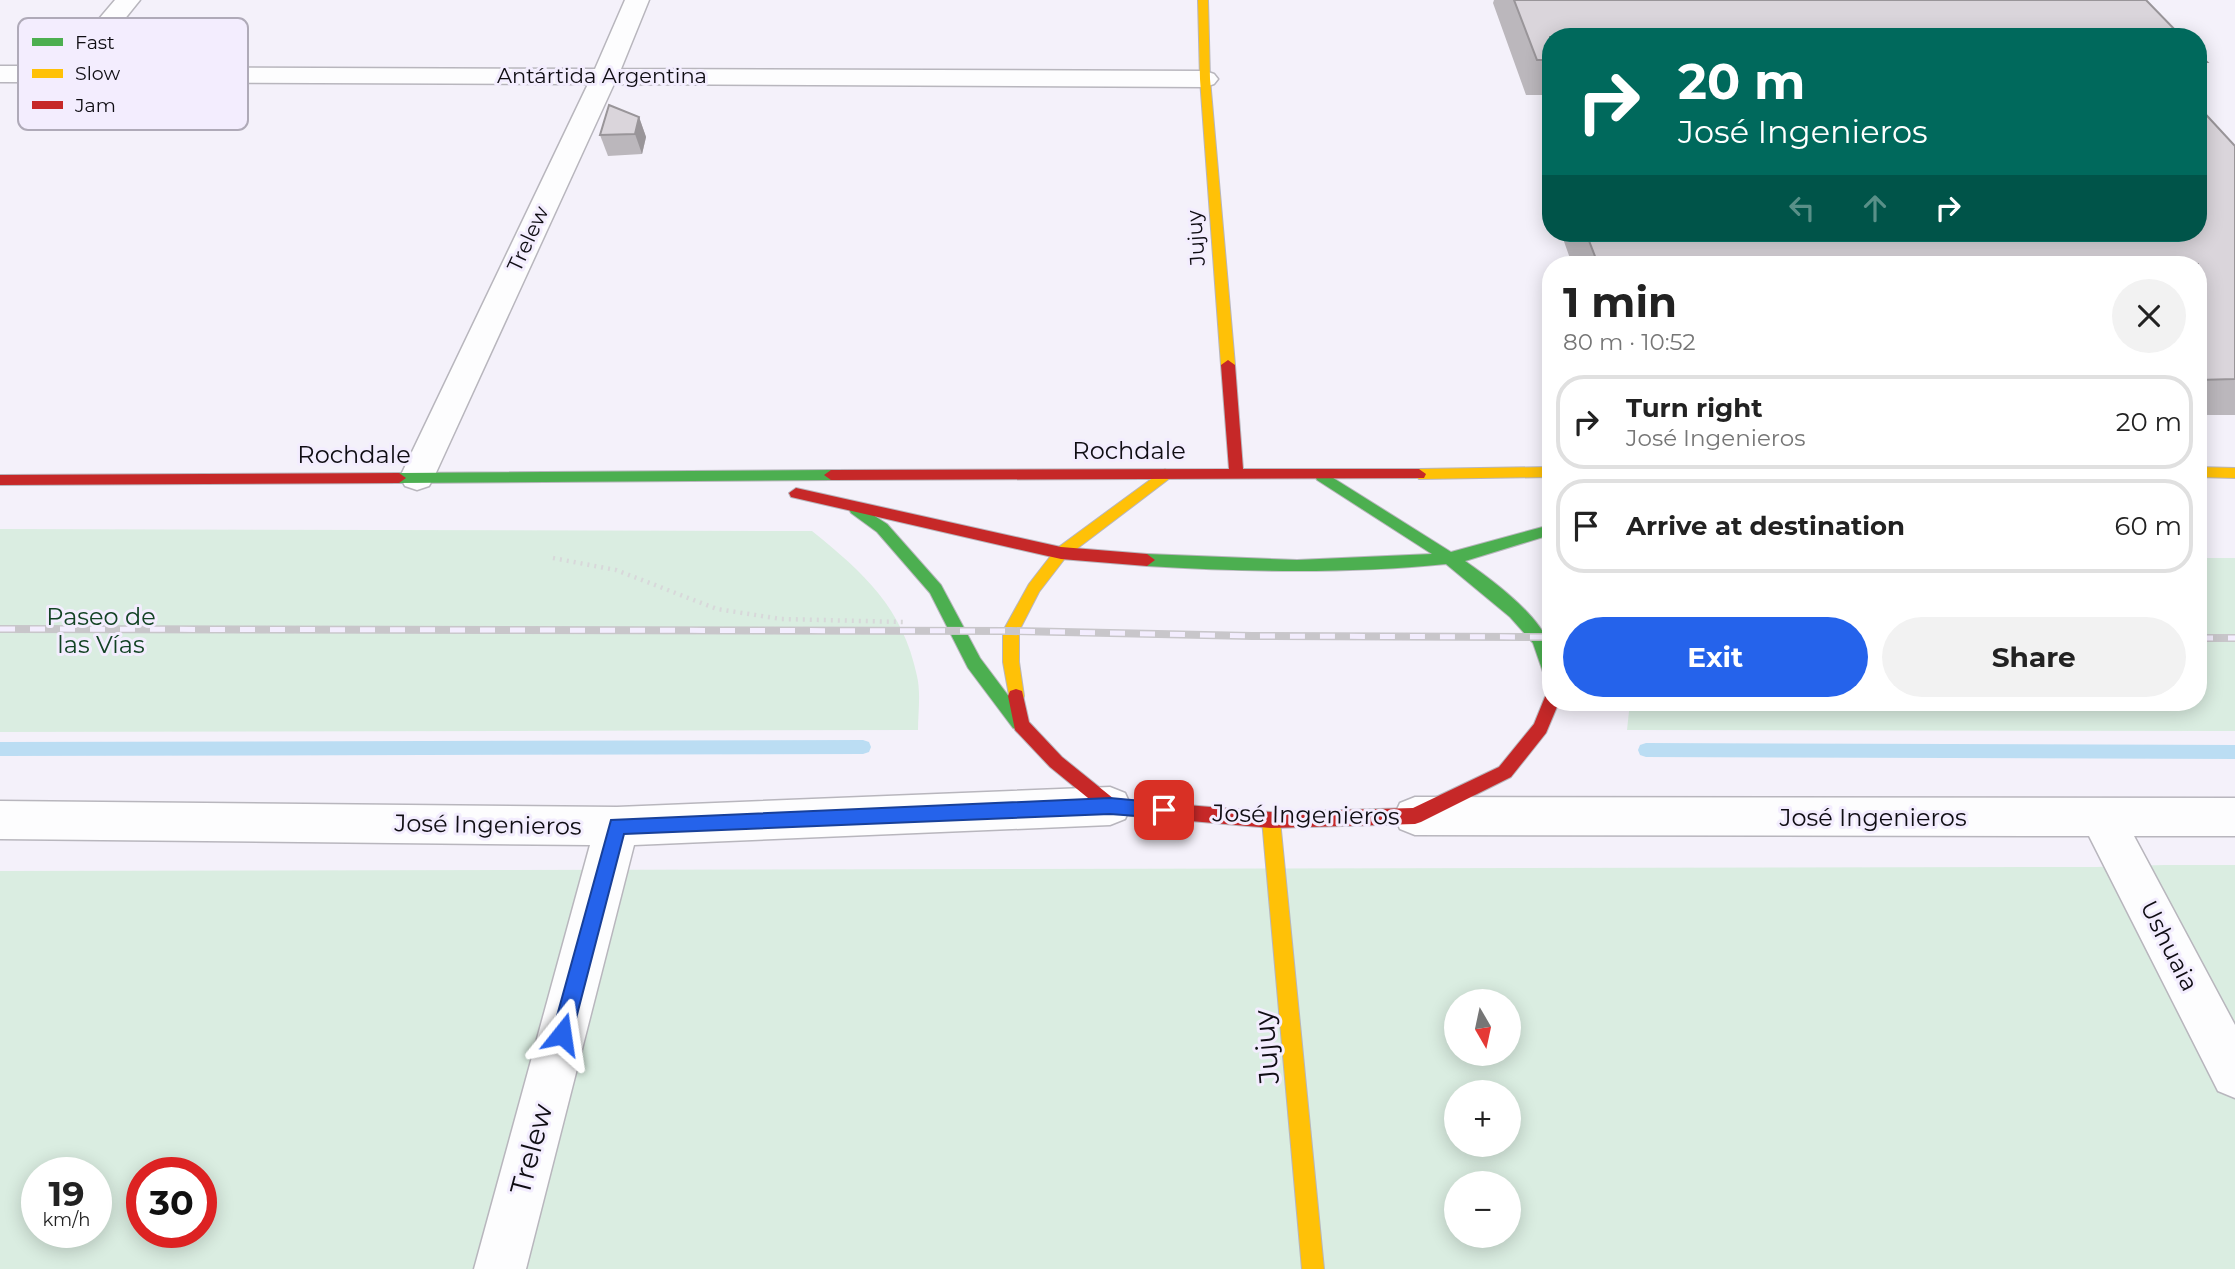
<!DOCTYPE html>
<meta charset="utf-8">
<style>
:root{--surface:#fff;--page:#f2f2f2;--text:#222;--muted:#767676;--line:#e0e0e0;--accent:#2563eb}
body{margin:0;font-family:Montserrat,sans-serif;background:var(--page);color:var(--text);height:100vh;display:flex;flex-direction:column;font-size:26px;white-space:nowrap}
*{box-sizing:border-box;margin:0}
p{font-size:23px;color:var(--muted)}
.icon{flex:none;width:38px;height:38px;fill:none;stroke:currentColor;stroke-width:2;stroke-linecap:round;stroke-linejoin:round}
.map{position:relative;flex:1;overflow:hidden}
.drawer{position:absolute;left:1542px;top:256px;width:665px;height:455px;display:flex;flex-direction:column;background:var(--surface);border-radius:28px;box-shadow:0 4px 18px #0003}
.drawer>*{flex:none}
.banner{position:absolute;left:1542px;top:28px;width:665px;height:214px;border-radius:28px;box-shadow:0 4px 18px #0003;background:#00695c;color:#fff;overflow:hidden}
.needle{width:46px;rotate:171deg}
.buttons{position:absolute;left:1444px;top:989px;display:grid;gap:14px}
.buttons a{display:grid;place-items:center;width:77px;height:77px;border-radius:50%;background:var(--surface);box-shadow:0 4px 18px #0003;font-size:35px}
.speed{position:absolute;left:21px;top:1157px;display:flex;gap:14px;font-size:35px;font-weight:700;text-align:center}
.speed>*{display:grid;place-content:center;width:91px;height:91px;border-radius:50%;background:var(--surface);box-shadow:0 4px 18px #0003;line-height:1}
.speed small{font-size:18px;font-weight:400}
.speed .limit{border:10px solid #d22;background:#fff;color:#111}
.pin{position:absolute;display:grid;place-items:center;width:60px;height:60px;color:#fff;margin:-30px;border-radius:14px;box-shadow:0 4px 10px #0006}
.me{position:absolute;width:77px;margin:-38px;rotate:15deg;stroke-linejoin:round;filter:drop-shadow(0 0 5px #0008)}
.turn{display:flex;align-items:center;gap:24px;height:147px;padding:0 21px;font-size:32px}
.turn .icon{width:91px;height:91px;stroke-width:2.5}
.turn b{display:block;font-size:49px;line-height:60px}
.lanes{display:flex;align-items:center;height:66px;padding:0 21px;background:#0003;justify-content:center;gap:35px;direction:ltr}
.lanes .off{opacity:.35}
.round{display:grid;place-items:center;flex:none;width:74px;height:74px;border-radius:37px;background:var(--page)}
.headline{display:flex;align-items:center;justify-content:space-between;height:119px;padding:0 21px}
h1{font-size:42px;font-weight:700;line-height:52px}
.primary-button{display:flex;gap:14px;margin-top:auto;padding:14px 21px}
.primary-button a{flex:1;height:80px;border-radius:42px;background:var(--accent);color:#fff;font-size:28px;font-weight:700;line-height:80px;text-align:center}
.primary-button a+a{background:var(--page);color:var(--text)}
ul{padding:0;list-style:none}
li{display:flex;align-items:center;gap:21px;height:94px;margin:0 14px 10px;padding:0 7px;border:4px solid var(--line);border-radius:28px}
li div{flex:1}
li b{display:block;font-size:26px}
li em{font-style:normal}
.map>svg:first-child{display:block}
.green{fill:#daede1;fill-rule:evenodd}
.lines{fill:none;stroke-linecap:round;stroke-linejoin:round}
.stream{fill:#bbddf3;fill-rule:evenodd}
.street-casing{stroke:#b8b6bd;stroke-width:3}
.fast-casing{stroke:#b8b6bd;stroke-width:2}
.slow-casing{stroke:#b8b6bd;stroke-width:2}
.jam-casing{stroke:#b8b6bd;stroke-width:2}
.path{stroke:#d8d8da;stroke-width:4.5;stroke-dasharray:2 5;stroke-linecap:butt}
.street{fill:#fdfdfe;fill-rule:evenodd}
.fast{fill:#4caf50;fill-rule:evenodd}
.slow{fill:#ffc107;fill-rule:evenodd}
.jam{fill:#c62828;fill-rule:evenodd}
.rail-casing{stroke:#c8c6ca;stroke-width:8}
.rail{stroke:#f3edfe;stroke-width:5;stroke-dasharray:15;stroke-linecap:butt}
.wall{fill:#bbb7bc}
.shaded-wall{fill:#999599}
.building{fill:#dad5db;stroke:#999599;stroke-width:2}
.route{fill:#2563eb;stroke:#184099;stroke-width:2}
.labels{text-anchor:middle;stroke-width:6;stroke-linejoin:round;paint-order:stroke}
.far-street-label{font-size:21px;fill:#0f0d13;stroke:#f3edfe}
.street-label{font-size:24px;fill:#0f0d13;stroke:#f3edfe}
.park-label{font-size:24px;fill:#134324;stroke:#f3edfe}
.near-street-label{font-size:28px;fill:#0f0d13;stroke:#f3edfe}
.key{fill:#f3edfe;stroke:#afaab8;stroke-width:2}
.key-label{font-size:19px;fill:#0f0d13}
</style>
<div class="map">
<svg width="2235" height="1269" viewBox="0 0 2235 1269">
<rect width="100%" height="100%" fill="#f4f1fa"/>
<g class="green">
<path d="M0 529 812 531C864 573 903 608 917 676 921 693 918 713 918 730L0 732Z"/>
<path d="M2198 558H2235V731L1627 730 1630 702H2198Z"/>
<path d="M2164 865H2235V1269H0V871L2096 867ZM1456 1001H1508V1054H1456ZM1456 1092H1508V1144H1456ZM37 1172H96V1232H37ZM142 1172H201V1232H142ZM1456 1183H1508V1236H1456Z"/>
</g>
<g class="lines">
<g class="stream">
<path d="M863 740 869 742 871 747 869 752 863 754 0 756V742Z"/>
<path d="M1646 743 2235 745V759L1646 757 1640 755 1638 750 1640 745Z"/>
</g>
<defs>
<g id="street">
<path d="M115 0H140L86 67 595 69 625 0H649L621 69 1205 71 1214 74 1218 79 1214 84 1205 87 614 84 434 477 429 486 417 490 405 486 400 477 588 84 0 82V66H59Z"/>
<path d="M1110 787 1125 793 1131 806 1125 819 1110 825 634 845 526 1269H474L590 845 0 839V801L617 807Z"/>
<path d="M1415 797 2235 798V836H2134L2235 1025V1098L2218 1091 2089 836 1415 835 1400 829 1394 816 1400 803Z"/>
</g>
<g id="fast">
<path d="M831 470 838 475 831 480 399 483 392 478 399 473Z"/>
<path d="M1322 471 1451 552 1550 525V535L1465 561C1491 579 1538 614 1549 644 1553 653 1550 666 1550 676L1544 675 1533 643 1510 617 1446 564C1347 574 1247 572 1147 566L1139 560 1147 554 1297 560 1432 554 1317 480 1315 476 1317 472Z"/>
<path d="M856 504 887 524 941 585 980 658 1025 718 1027 723 1025 728 1019 730 1013 728 968 668 930 593 877 532 851 513 849 509 851 505Z"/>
</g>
<g id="slow">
<path d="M1198 0H1208L1210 79 1235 365 1228 370 1221 365 1200 79Z"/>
<path d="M1550 467V477L1419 479 1412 474 1419 469Z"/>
<path d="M2198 467 2235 468V478L2198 477Z"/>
<path d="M1165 469 1172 474 1170 478 1066 557 1039 592 1019 631V662L1024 696 1022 701 1016 703 1010 701 1003 662V631L1029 584 1056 549Z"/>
<path d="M1271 812 1277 814 1280 820 1324 1269H1302L1262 820 1265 814Z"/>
</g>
<g id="jam">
<path d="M1228 360 1235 365 1243 469H1419L1426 474 1424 478 831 480 824 475 831 470 1229 469 1221 365Z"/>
<path d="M399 473 406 478 399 483 0 485V475Z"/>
<path d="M796 488 1061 547 1147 554 1155 560 1147 566 1061 559 791 497 789 493Z"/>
<path d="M1016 689 1022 691 1029 722 1062 757 1114 799 1271 812 1413 808 1499 767 1534 724 1545 697 1550 695V702H1559L1546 733 1511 777 1421 822 1415 824 1271 828 1110 814 1104 811 1050 767 1015 730 1008 696 1010 691Z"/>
</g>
</defs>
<use href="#street" class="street-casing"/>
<use href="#fast" class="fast-casing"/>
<use href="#slow" class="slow-casing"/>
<use href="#jam" class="jam-casing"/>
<path class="path" d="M553 558 616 570 717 609 781 619 904 622"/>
<use href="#street" class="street"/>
<use href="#fast" class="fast"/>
<use href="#slow" class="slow"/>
<use href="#jam" class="jam"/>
<defs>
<g id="rail">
<path d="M0 629 1011 631 1252 636 1550 637"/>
<path d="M2198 638H2235"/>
</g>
</defs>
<use href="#rail" class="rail-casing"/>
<use href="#rail" class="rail"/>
</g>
<g class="wall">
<path d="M1494 0H2146L1550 37V95H1526L1493 3Z"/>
<path d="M2198 53 2207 62 2198 74Z"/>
<path d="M639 117 646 137 642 154 608 156 600 135Z"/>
<path d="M2235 146V415H2198V264H1572L1561 233H2198Z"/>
</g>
<path class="shaded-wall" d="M639 117 646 137 642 154 635 134Z"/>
<g class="building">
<path d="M1514 0H2146L2182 37H1550V60H1537Z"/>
<path d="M2198 53 2207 62H2198Z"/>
<path d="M609 105 639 117 635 134 600 135Z"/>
<path d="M2198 106 2235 146V379L2198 380V264H1598L1586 233H2198Z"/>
</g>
<path class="route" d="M1110 798 1164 803 1170 805 1172 810 1170 816 1164 818 1110 814 624 834 572 1034 569 1041 562 1044 555 1041 552 1034 611 820Z"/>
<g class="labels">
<g class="far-street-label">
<text x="602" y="83">Antártida Argentina</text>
<text transform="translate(1196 238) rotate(-94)" y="7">Jujuy</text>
<text transform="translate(528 239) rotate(-65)" y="7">Trelew</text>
</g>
<g class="street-label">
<text x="1129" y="459">Rochdale</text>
<text x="354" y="463">Rochdale</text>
<text transform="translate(1306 815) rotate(1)" y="8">José Ingenieros</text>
<text x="1873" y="826">José Ingenieros</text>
<text transform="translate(488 825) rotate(1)" y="8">José Ingenieros</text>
<text transform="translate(2169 946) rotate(63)" y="8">Ushuaia</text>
</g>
<g class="park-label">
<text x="101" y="625">Paseo de<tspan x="101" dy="28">las Vías</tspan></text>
</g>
<g class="near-street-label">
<text transform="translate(1266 1047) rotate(-95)" y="10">Jujuy</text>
<text transform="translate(531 1149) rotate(-75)" y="10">Trelew</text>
</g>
</g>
<rect x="18" y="18" width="230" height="112" rx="10" class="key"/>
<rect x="32" y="38" width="31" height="8" fill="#4caf50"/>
<rect x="32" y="69" width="31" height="9" fill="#ffc107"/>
<rect x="32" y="101" width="31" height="8" fill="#c62828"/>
<g class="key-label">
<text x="75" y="49">Fast</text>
<text x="75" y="80">Slow</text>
<text x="75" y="112">Jam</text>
</g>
</svg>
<div class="buttons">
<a><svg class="needle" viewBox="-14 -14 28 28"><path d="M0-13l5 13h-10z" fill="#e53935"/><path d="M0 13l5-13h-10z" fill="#767676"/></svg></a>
<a>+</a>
<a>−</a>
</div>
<div class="speed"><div>19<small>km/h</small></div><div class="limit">30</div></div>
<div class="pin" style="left:1164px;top:810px;background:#d93025"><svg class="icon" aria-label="arrive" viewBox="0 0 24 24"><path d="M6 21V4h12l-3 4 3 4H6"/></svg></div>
<svg class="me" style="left:562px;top:1034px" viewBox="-20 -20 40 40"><path d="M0-17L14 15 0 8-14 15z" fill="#2563eb" stroke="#fff" stroke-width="4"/></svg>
<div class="banner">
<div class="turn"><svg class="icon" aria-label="right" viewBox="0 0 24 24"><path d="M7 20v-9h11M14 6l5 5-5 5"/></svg><div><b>20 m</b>José Ingenieros</div></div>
<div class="lanes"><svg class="icon off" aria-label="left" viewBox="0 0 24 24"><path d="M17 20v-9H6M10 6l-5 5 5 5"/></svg><svg class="icon off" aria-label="ahead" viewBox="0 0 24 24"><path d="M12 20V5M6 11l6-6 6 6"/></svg><svg class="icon" aria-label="right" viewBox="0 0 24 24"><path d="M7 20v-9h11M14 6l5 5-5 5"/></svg></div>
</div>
<section class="drawer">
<div class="headline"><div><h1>1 min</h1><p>80 m · 10:52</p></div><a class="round"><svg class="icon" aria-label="close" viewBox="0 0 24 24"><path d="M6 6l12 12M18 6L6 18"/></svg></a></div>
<ul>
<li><svg class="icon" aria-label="right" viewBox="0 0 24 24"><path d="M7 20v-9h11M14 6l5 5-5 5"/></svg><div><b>Turn right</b><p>José Ingenieros</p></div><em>20 m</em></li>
<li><svg class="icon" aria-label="arrive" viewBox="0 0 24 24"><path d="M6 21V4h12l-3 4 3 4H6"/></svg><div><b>Arrive at destination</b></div><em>60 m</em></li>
</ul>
<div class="primary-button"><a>Exit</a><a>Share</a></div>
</section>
</div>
